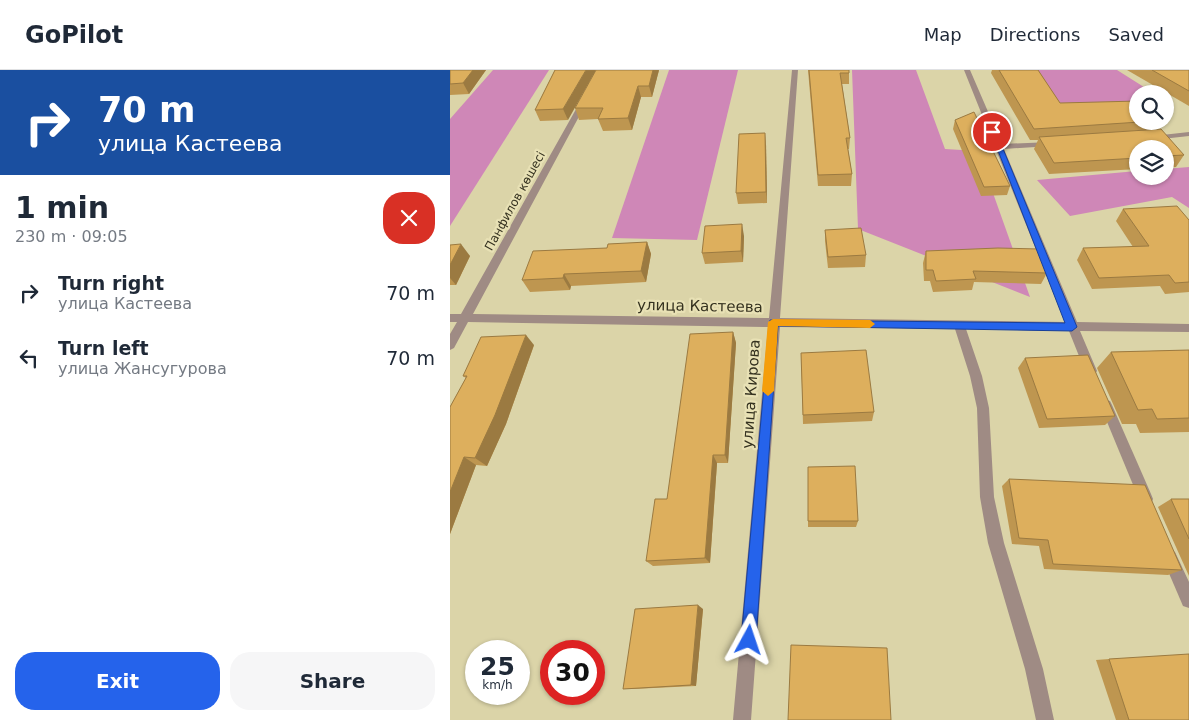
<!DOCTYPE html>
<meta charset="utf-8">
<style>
:root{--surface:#fff;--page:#f6f6f7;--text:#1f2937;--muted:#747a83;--line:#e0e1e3;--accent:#2563eb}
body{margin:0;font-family:"DejaVu Sans",sans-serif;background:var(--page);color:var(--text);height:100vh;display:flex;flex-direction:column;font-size:19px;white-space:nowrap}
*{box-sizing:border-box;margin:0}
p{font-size:16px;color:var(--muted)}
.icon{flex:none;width:28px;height:28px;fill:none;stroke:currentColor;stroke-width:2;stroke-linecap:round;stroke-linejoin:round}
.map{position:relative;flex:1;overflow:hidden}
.side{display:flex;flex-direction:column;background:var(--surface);width:450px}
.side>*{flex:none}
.guide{background:#1a4fa0;color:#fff;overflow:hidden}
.fabs{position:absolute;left:679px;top:15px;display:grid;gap:10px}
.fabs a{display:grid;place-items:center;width:45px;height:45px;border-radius:50%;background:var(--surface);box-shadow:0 1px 4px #0004;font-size:25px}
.speed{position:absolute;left:15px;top:570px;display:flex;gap:10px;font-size:25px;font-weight:700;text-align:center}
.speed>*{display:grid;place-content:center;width:65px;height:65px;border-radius:50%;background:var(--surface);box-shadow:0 1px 4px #0004;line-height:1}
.speed small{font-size:12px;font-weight:400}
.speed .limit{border:8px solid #d22;background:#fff;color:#111}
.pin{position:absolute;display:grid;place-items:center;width:42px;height:42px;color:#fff;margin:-21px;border:2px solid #fff;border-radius:50%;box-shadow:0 1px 5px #0007}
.me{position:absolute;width:55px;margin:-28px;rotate:5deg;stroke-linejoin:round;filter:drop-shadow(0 0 4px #0008)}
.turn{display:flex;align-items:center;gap:18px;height:105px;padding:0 15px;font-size:22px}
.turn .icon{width:65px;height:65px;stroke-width:2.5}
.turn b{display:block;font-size:35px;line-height:42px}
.round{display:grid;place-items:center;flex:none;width:52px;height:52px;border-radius:20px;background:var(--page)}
.overview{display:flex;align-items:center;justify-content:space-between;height:85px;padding:0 15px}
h1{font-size:30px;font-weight:600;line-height:38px}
.action{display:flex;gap:10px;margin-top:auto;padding:10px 15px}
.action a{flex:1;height:58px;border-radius:20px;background:var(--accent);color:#fff;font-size:20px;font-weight:600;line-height:58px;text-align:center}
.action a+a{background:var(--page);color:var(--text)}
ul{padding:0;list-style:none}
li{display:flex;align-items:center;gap:15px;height:65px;padding:0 15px}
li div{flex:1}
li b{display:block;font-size:19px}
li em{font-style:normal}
header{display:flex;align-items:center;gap:30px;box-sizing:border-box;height:70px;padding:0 25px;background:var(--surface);border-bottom:1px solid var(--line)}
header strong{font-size:24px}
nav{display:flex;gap:28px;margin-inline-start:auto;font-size:18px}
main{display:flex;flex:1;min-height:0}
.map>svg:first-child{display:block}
.green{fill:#cf87b7}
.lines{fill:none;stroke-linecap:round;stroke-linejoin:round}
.minor{fill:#9f8b84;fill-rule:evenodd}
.wall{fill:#be9650}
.shaded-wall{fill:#9b7a41}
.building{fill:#ddaf5d;stroke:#9b7a41}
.route{fill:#2563eb;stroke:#184099}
.slow{fill:#f59e0b}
.labels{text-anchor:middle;stroke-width:4.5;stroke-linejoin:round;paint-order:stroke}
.far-street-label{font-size:12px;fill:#34311f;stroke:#e8e1b5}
.street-label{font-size:15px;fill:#34311f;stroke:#e8e1b5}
</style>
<header>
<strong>GoPilot</strong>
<nav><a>Map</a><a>Directions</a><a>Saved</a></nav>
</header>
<main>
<section class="side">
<div class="guide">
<div class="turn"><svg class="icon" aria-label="right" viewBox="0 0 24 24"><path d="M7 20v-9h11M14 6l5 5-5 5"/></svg><div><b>70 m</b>улица Кастеева</div></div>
</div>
<div class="overview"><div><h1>1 min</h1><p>230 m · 09:05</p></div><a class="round" style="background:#d93025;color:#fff"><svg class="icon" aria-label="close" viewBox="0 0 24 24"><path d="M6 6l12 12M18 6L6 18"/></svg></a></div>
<ul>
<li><svg class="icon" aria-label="right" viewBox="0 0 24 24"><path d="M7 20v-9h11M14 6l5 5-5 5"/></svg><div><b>Turn right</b><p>улица Кастеева</p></div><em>70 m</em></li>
<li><svg class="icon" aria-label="left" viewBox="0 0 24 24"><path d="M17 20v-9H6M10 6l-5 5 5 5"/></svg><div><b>Turn left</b><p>улица Жансугурова</p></div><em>70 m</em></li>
</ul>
<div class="action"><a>Exit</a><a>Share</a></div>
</section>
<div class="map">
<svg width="739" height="650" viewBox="0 0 739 650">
<rect width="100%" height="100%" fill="#dbd4a8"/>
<g class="green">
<path d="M43 0H99L0 156V49Z"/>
<path d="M219 0H288L247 170 162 168Z"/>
<path d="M402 0H466L495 79 528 81 580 227 408 159Z"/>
<path d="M581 0H667L705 24H688L687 43 614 37Z"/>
<path d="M739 97V138L722 127 620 146 587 110 687 101 688 106H715V99Z"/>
</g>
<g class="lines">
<g class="minor">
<path d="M148 0H154L23 244 319 248 342 0H348L330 248 615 252 514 0H520L552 74 601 72 605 74 601 76 554 79 627 252 739 254V262L630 261 647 301 645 304H637L635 301 619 261 516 259 532 306 539 338 544 427 554 473 593 599 604 650H586L575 599 538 473 530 427 527 338 520 306 505 259 330 257 301 650H283L318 257 18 252 4 278 0 280V264L7 252H0V244H11Z"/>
<path d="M739 62V66L703 70 699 68 703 66Z"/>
<path d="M656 330 660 331 662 335 701 424 703 429 701 434 696 436 691 434 650 335 652 331Z"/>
<path d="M720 479 725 482 739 512V538L733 536 712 487 715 482Z"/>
</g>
</g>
<g class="wall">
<path d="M0 0H36L19 24 0 25Z"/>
<path d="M105 0 118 50 90 51 85 40Z"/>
<path d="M209 0 202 27H191L182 60 153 61 148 49 129 50 125 38Z"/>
<path d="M358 0H399V14H392L400 68 399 79H398L402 104 401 116H368Z"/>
<path d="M542 0H588L610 33 705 51 700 60 734 85 726 97H715V79H688V99L599 104 584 79 588 70H580L541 3Z"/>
<path d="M677 0H739V36Z"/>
<path d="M505 50 560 116 557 125 531 126 503 59Z"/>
<path d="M316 74 317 133 288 134 286 123Z"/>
<path d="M673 139 739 150V222L715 224 710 216 642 219 627 190 633 178 683 177 666 151Z"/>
<path d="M375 160 416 185 415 197 378 198 375 171Z"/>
<path d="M294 166 293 192 255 194 252 183Z"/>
<path d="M197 172 201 184 196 212 121 216 120 220 80 222 72 210Z"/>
<path d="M0 175 20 186 6 215H0Z"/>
<path d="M476 181 597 203 591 214 524 212 522 220 483 222 480 211H474L473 193Z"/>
<path d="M283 262 286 273 278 393H267L260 493 203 496 196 491 217 429Z"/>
<path d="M84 275 56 354 37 396 26 395 0 464V337L16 308 13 306Z"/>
<path d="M739 280V362L690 363 686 354H672L647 298 661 282Z"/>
<path d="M351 283 424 342 422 351 353 354Z"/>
<path d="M575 288 665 346 655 355 589 358 568 298Z"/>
<path d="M559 409 732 500 718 505 594 499 589 476 562 474 552 416Z"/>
<path d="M721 429H739V506L708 437Z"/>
<path d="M358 451H408L406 457H358Z"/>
<path d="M253 539 246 616 182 619H173Z"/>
<path d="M659 589 739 650H666L646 590Z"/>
</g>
<g class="shaded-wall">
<path d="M23 0H36L19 24 13 13Z"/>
<path d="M136 0H146L118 50 113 39Z"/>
<path d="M203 0H209L202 27 199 16Z"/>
<path d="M188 16 191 27 182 60 178 48Z"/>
<path d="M315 63 316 74 317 133 316 122Z"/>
<path d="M292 154 294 166 293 192 291 181Z"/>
<path d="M197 172 201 184 196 212 191 201Z"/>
<path d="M11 174 20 186 6 215 0 208V195Z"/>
<path d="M114 204 121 216 120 220 113 208Z"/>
<path d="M283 262 286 273 278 393 275 385Z"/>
<path d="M76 265 84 275 56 354 37 396 25 388Z"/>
<path d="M263 385 267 393 260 493 255 488Z"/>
<path d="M14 387 26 395 0 464V422Z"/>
<path d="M248 535 253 539 246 616 241 615Z"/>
</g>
<g class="building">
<path d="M0 0H23L13 13 0 14Z"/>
<path d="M105 0H136L113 39 85 40Z"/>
<path d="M146 0H203L199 16H188L178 48 148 49 153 38H125Z"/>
<path d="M359 0H399V3H390L400 68H396L402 104 368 105Z"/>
<path d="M549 0H588L610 33 688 31V51H705L584 59Z"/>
<path d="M702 0H739V21Z"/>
<path d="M524 42 560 116 534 117 505 50Z"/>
<path d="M711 59 734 85 715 86V79H688V88L604 93 589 67Z"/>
<path d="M315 63 316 122 286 123 289 64Z"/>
<path d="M727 136 739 150V212L725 213 719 205 649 208 633 178 699 176 673 139Z"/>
<path d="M292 154 291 181 252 183 255 156Z"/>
<path d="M411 158 416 185 378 187 375 160Z"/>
<path d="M197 172 191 201 114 204 113 208 72 210 83 181 157 178 158 174Z"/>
<path d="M11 174 0 195V175Z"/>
<path d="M548 178 589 179 597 203 523 201 526 209 486 211 483 200H476V181Z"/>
<path d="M283 262 275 385H263L255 488 196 491 205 429H217L240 264Z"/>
<path d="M76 265 45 345 25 388 14 387 0 422V337L17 306H13L31 267Z"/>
<path d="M416 280 424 342 353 345 351 283Z"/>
<path d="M739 280V348L707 349 702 339 688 340 661 282Z"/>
<path d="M638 285 665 346 597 349 575 288Z"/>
<path d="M405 396 408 451H358V397Z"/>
<path d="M559 409 695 415 732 500 603 494 598 470 569 468Z"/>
<path d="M721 429H739V469Z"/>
<path d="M248 535 241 615 173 619 185 539Z"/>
<path d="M341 575 437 578 441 650H338Z"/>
<path d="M739 584V650H679L659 589Z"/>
</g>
<path class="route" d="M540 60 546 62 627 257 622 261 328 256 306 570 304 576 299 578 293 576 291 570 320 250 615 253Z"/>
<path class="slow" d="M323 249 420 250 425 254 420 258 328 256 324 321 318 326 312 321 318 252Z"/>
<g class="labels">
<g class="far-street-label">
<text transform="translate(65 131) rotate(-61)" y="4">Панфилов көшесі</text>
</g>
<g class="street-label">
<text transform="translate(250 236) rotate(1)" y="5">улица Кастеева</text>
<text transform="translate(301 324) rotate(-86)" y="5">улица Кирова</text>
</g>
</g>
</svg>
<div class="fabs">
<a><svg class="icon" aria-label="search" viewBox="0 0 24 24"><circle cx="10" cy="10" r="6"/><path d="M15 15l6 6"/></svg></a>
<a><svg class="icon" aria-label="layers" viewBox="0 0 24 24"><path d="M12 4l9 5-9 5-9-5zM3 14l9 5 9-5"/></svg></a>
</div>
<div class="speed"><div>25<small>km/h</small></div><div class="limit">30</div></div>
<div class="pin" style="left:542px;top:62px;background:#d93025"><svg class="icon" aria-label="arrive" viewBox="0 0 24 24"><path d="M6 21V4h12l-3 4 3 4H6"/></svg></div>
<svg class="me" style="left:299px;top:570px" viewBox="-20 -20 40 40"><path d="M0-17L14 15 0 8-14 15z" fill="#2563eb" stroke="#fff" stroke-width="4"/></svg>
</div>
</main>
